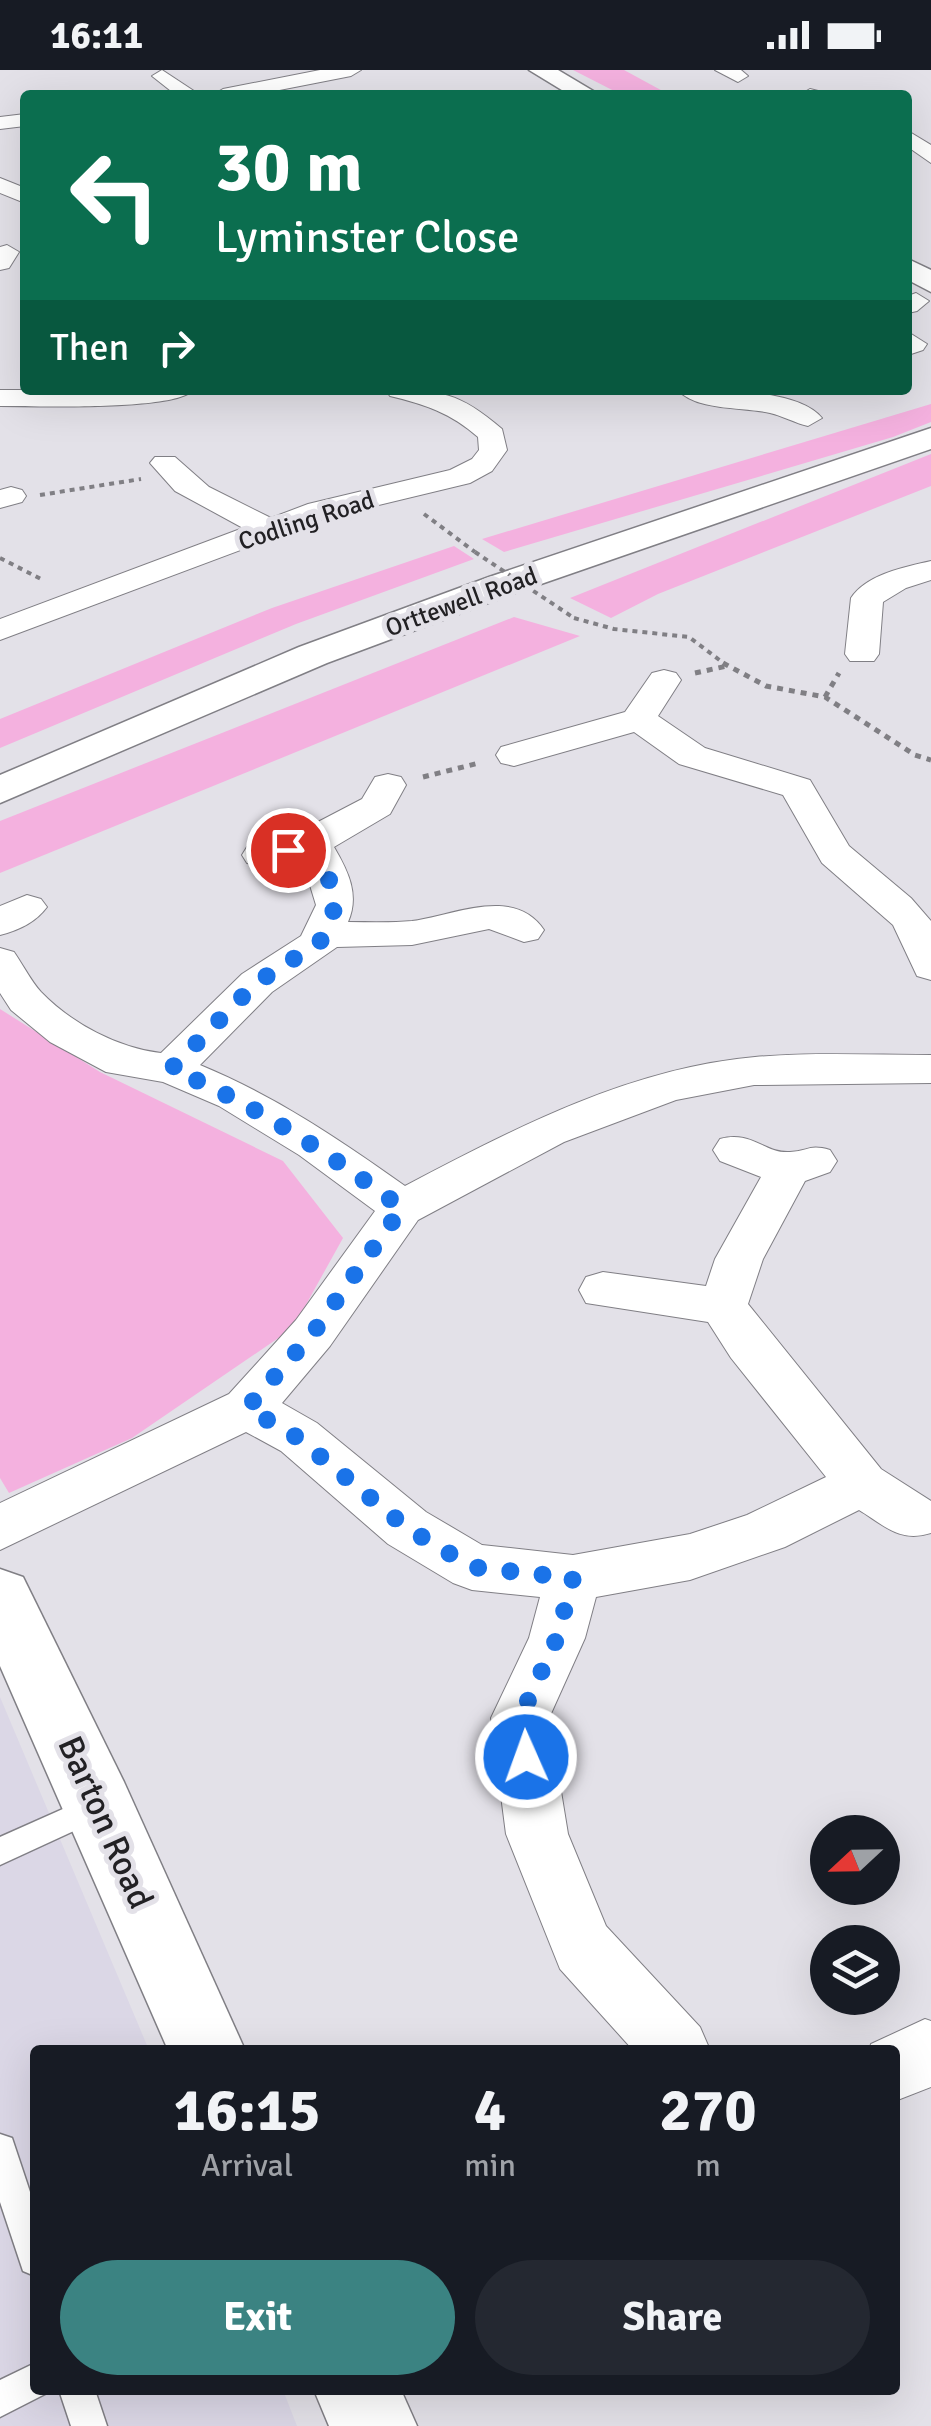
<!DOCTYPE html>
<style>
:root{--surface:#171b24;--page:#242831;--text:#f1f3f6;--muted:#9ea1a6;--accent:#3b8382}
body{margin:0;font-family:Signika,sans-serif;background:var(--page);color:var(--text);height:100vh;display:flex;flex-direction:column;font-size:38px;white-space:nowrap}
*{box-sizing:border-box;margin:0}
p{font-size:32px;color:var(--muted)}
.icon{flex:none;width:55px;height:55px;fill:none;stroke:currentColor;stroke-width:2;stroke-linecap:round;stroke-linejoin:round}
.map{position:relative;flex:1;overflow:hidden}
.sheet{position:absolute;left:30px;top:1975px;width:870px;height:350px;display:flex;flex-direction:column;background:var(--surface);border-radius:10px;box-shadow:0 10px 40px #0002}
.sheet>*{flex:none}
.hud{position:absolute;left:20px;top:20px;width:892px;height:305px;border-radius:10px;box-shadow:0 10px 40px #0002;background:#0b6e4f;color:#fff;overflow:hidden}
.needle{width:65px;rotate:248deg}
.buttons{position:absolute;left:810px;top:1745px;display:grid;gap:20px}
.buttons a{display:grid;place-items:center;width:90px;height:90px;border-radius:50%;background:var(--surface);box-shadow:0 10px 40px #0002;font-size:50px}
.pin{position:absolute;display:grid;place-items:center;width:85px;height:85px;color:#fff;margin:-42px;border:5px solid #fff;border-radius:50%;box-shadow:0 2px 10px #0007}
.me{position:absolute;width:110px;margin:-55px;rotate:358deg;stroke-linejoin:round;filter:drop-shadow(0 0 8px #0008)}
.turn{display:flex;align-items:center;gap:35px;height:210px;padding:0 30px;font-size:45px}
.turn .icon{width:130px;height:130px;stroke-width:2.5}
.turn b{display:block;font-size:70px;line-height:85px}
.then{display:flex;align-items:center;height:95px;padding:0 30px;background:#0003;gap:20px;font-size:38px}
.eta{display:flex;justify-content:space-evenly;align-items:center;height:170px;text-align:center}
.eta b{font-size:60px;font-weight:700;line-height:70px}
.cta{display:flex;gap:20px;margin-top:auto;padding:20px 30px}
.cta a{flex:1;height:115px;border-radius:60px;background:var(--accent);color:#fff;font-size:40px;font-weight:700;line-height:115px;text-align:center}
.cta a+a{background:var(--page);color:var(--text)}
.status{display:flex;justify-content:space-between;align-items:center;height:70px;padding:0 50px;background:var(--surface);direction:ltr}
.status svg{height:28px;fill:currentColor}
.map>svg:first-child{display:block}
.built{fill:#dbd7e6}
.green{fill:#f4b1df}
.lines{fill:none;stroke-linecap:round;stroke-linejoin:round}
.service-casing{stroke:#807f85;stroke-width:3}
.minor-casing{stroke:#807f85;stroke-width:2}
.tertiary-casing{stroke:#807f85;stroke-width:3}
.path-far1{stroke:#807f84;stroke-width:4;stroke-dasharray:5 5;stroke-linecap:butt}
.path{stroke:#807f84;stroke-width:5;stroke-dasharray:6 6;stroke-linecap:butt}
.service{fill:#fff;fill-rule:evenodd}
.minor{fill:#fff;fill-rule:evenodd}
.tertiary{fill:#fff;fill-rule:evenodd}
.path-bridge{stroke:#807f84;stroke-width:4;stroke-dasharray:5 5;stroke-linecap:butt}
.route{stroke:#1a73e8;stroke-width:18;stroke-dasharray:0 32.4}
.labels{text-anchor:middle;stroke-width:10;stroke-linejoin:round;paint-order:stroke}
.far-street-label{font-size:25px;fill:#222124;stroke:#e3e1e8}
.near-street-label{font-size:35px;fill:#222124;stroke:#e3e1e8}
</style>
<div class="status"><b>16:11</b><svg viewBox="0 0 49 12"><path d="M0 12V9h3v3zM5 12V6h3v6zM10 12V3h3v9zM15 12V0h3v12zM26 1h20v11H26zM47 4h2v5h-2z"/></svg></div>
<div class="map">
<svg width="931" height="2356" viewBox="0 0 931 2356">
<rect width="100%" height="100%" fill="#e3e1e8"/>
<path class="built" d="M0 1627 149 1980H35V2320H283L297 2356H0Z"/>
<g class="green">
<path d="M573 0H624L670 25H622Z"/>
<path d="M931 334V352L893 367 504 482 482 469Z"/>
<path d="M931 384V416L658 524 611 548 570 528Z"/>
<path d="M454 476 474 489 296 554 0 678V649L272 538Z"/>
<path d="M514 547 580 566 0 803V751Z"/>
<path d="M0 939 100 1002 283 1091 343 1168 293 1258 132 1368 9 1423 0 1408Z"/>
</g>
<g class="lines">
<defs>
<g id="service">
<path d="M92 1726 102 1730 106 1739 102 1748 0 1795V1767Z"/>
<path d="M0 2064 12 2068 35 2137V2206L23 2201 0 2132Z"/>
<path d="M35 2293V2320H49L47 2323 0 2347V2310Z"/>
<path d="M59 2320H95L107 2356H71Z"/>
</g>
<g id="minor">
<path d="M162 0 200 25H176L152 6Z"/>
<path d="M320 0H361L351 6 254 25H213L223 19Z"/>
<path d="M715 0H741L748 6 738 12Z"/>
<path d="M810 19 818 21 821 25H800Z"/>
<path d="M25 44V56L0 59V47Z"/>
<path d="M908 61 931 75V93L908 77Z"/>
<path d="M0 108 25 118V133L0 123Z"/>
<path d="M7 175 19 182 9 198 0 200V177Z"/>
<path d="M916 223 929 231 917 241 908 243V226Z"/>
<path d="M908 262 927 274 923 280 908 285Z"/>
<path d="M0 320H193C176 341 33 336 0 336Z"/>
<path d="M386 320C441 320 459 322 502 359L507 380 492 401 470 413 329 447 0 570V549L243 458 175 421 150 393 155 387H175L209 417 271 448 308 434 450 400 472 389 479 380 478 367C451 343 424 334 390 326Z"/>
<path d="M678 320C714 320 798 318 822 348L808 356C795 353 783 346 770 343 745 337 696 341 678 320Z"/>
<path d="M11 417 22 420 26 426 22 432 0 438V420Z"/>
<path d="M931 491V510L906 518 883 532 879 584 874 591H850L845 584 851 528C867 504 905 497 931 491Z"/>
<path d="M664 600 676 603 681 610 658 646 705 678 810 710 849 776 911 828 931 851V910L917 906 893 855 822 793 783 725 679 694 634 662 514 696 501 693 496 685 501 677 625 642 652 603Z"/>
<path d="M388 704 401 707 406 715 390 744 334 777C348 801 360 825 348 852 369 852 391 853 412 851 453 846 514 815 544 860L538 869 524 872 489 859 412 875 337 877 272 922 200 995C275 1026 339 1069 405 1116 514 1059 629 998 755 987 813 982 873 985 931 985V1013L754 1015 676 1030 564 1072 418 1150 330 1276 282 1333 317 1353 426 1442 482 1475 573 1485 690 1464 747 1445 826 1407 731 1288 708 1252 586 1233 579 1220 586 1207 603 1202 706 1216 715 1189 761 1107 720 1091 713 1080 720 1069C752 1060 765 1084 790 1082 809 1081 809 1074 830 1080L837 1091 830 1102 805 1111 763 1189 748 1234 881 1399 931 1431V1463C900 1473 885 1456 859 1440L785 1477 690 1510 596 1527 585 1568 549 1648 568 1764 606 1856 700 1957 710 1980H633L560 1899 506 1764 491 1648 529 1568 540 1527 472 1520 453 1513 388 1474 281 1381 246 1362 0 1480V1433L229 1324 296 1250 375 1141 299 1085 219 1036 163 1012 106 1002 50 972 11 940 0 923V878L14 882C23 895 31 911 41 922 72 954 118 978 161 983L242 904 301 866 316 835 302 789 261 796 247 793 242 785 247 777 302 766 316 753 362 729 375 707Z"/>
<path d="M27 825 41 829 47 837C36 852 17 861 0 865V836Z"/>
<path d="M925 1949 931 1951V2017L895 2031V1980H869L871 1974Z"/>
</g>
<g id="tertiary">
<path d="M529 0H558L600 25H570Z"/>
<path d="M908 189 931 200V222L908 210Z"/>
<path d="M931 358V379L515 523 327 593 0 733V705L299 577 489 507Z"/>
<path d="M0 1499 23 1507 124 1712 245 1980H168L0 1596Z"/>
<path d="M314 2320H401L417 2356H329Z"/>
</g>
</defs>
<use href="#service" class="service-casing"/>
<use href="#minor" class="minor-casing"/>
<use href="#tertiary" class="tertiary-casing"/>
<g class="path-far1">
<path d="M40 425 141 409"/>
<path d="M424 444 475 482"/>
<path d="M0 488 43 510"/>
<path d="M574 548 614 559 689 567 726 595"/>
</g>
<g class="path">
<path d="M723 593 766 616 825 627 915 685 931 690"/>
<path d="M695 603 727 596"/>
<path d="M825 627 839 603"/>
<path d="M423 707 479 693"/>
</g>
<use href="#service" class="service"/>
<use href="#minor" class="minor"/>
<use href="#tertiary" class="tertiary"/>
<path class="path-bridge" d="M475 482 574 548"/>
</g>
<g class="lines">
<path class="route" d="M288 780 314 775 326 799 336 835 320 872 256 913 171 999C256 1035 328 1083 402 1138L313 1263 247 1338 298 1368 407 1458 472 1497 573 1508 557 1568 520 1648 526 1687"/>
</g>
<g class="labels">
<g class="far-street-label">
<text transform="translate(306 450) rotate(-18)" y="9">Codling Road</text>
<text transform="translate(461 531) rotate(-20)" y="9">Orttewell Road</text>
</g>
<g class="near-street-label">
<text transform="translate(106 1752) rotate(66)" y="12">Barton Road</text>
</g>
</g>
</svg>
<div class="buttons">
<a><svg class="needle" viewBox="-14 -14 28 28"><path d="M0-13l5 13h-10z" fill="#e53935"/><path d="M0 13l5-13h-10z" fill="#9ea1a6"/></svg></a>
<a><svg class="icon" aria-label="layers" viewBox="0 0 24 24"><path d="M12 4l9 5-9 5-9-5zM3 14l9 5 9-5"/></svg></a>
</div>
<div class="pin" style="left:288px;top:780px;background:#d93025"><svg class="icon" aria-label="arrive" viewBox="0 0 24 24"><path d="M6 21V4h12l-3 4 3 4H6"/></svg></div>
<svg class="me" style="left:526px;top:1687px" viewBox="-20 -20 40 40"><circle r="17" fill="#1a73e8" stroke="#fff" stroke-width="3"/><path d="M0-11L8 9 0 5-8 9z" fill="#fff"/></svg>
<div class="hud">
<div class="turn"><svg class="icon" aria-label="left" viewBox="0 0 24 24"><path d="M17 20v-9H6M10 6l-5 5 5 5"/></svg><div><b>30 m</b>Lyminster Close</div></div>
<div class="then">Then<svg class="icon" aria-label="right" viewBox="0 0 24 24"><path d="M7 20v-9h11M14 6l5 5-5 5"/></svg></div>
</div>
<section class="sheet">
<div class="eta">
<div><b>16:15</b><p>Arrival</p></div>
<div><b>4</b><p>min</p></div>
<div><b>270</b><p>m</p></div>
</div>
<div class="cta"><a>Exit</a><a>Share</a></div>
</section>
</div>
